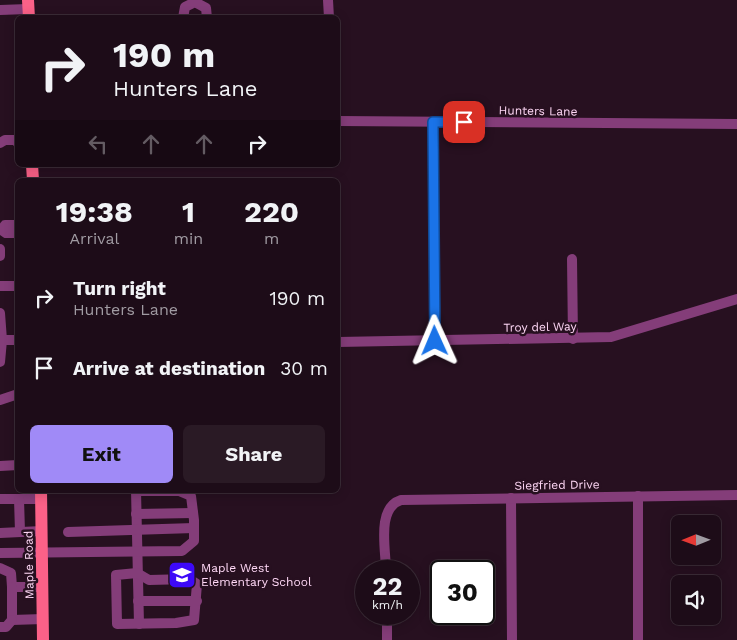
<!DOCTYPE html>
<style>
:root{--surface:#1d0c18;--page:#2a1a25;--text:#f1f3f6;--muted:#a09ba2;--line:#3b2c37;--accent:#a08af7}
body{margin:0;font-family:"Work Sans",sans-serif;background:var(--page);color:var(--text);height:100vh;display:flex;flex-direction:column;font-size:19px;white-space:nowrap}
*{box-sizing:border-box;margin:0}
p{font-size:16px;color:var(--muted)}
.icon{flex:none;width:28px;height:28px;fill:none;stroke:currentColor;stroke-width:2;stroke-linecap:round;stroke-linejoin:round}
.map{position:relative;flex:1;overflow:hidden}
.drawer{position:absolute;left:15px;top:178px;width:325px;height:315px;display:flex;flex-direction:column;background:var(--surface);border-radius:8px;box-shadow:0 2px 12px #0003,0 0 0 1px var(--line)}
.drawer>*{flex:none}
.hud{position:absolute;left:15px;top:15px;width:325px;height:152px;border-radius:8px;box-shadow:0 2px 12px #0003,0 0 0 1px var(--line);background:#1d0c18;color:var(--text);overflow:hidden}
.needle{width:32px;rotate:269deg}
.tools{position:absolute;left:671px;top:515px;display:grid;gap:10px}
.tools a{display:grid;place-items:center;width:50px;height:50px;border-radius:8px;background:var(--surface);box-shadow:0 2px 12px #0003,0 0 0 1px var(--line);font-size:25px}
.speed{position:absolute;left:355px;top:560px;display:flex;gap:10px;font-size:25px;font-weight:700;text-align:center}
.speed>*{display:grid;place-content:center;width:65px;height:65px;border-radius:50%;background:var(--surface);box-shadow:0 2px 12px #0003,0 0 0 1px var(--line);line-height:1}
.speed small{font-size:12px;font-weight:400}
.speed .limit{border:2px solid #111;border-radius:8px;background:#fff;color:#111}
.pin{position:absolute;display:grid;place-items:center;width:42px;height:42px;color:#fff;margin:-21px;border-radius:10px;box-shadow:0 2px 8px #0006}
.me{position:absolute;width:55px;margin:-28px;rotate:359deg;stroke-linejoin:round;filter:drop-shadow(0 0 4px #0008)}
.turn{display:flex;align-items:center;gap:18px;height:105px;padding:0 15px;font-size:22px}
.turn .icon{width:65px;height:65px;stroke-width:2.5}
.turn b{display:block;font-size:35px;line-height:42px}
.lanes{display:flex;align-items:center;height:48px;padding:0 15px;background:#0003;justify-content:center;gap:25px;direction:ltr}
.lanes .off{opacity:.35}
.eta{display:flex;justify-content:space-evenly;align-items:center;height:85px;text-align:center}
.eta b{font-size:30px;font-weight:700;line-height:35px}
.button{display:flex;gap:10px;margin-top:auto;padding:10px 15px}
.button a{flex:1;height:58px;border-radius:8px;background:var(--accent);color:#111;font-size:20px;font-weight:700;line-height:58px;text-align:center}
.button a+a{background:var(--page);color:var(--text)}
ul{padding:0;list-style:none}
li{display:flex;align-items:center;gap:15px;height:70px;padding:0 15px}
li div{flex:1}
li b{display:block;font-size:19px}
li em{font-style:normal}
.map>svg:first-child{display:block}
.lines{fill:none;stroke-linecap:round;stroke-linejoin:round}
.minor{stroke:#843d79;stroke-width:10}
.major{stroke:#fb6188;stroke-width:12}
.route-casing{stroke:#114b97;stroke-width:12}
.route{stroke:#1a73e8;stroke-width:9}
.labels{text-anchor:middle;stroke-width:5;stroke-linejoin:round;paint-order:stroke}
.street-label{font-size:12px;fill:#fed7f5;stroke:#271020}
.poi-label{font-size:12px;fill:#fed7f5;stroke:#271020;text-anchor:start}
</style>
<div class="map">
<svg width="737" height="640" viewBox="0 0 737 640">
<rect width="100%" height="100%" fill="#271020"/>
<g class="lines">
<g class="minor">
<path d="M328 0 329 18"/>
<path d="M0 10 28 9"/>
<path d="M183 18 185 7 195 2 206 8 207 18"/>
<path d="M338 121 737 124"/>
<path d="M433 122 435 341"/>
<path d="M0 143 5 140H15L18 143"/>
<path d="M0 229 6 233H18"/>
<path d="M2 230 5 225H18"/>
<path d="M0 249V256"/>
<path d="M572 259 573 339"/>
<path d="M0 286H18"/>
<path d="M0 313 2 340H18"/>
<path d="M338 342 611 337 737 299"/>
<path d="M0 362 2 340"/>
<path d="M0 400 18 394"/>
<path d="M0 466 18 465"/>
<path d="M136 490 139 624"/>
<path d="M638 496V640"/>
<path d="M511 498 512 640"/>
<path d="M0 499H41"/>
<path d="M19 499 20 532"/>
<path d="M136 514 193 513"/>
<path d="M68 532 194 528"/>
<path d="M0 533 42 531"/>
<path d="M0 553 182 551 194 541V520L191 496 179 491H136"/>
<path d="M0 568 11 573 12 587H43"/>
<path d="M386 571C386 550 376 508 401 500L737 495"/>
<path d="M137 573 149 580 189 579 197 584 194 620 176 623 117 624 116 575Z"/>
<path d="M12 587V620L43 619"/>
<path d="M138 601H197"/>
<path d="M387 614V640"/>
<path d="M0 627H6L12 620"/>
</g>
<g class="major">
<path d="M28 0 29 18"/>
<path d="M32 165 33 180"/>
<path d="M41 490 43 640"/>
</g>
</g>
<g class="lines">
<defs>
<path id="route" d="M435 341 433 122H464"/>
</defs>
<use href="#route" class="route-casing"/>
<use href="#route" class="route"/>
</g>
<defs>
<symbol id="school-square" viewBox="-11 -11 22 22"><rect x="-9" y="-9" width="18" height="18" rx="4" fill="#3d09f8" stroke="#271020"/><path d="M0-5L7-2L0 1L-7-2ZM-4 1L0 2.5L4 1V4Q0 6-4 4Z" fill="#fff"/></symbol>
</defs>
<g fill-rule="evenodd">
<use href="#school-square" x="166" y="559" width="32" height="32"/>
</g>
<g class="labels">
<g class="street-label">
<text transform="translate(538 111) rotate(1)" y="4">Hunters Lane</text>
<text transform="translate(540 327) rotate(-1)" y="4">Troy del Way</text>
<text transform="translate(557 485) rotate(-1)" y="4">Siegfried Drive</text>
<text transform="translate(29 565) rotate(-91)" y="4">Maple Road</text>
</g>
<g class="poi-label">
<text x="201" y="572">Maple West<tspan x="201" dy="14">Elementary School</tspan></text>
</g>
</g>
</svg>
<div class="tools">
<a><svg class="needle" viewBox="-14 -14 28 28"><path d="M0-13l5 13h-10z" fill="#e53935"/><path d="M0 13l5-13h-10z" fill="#a09ba2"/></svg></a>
<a><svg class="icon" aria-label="sound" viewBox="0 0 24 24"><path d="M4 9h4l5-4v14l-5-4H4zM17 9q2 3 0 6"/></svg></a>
</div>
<div class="speed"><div>22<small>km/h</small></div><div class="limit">30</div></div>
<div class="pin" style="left:464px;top:122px;background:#d93025"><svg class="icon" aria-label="arrive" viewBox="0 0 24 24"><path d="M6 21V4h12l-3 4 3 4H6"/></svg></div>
<svg class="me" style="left:435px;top:341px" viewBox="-20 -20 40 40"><path d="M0-17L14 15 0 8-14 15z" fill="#1a73e8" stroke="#fff" stroke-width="4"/></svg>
<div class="hud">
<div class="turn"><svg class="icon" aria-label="right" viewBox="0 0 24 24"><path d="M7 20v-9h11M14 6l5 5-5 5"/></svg><div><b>190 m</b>Hunters Lane</div></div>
<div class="lanes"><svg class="icon off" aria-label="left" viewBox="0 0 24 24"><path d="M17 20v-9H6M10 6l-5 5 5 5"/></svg><svg class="icon off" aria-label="ahead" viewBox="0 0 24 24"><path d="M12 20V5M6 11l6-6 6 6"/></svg><svg class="icon off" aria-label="ahead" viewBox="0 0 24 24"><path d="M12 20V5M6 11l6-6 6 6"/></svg><svg class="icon" aria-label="right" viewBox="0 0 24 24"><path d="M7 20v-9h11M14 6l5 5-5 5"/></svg></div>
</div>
<section class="drawer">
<div class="eta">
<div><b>19:38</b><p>Arrival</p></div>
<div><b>1</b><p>min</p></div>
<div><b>220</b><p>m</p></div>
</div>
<ul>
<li><svg class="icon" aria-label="right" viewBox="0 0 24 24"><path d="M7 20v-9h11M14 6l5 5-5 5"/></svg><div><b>Turn right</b><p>Hunters Lane</p></div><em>190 m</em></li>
<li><svg class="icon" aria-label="arrive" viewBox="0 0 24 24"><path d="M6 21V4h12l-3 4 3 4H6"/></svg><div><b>Arrive at destination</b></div><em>30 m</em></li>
</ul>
<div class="button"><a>Exit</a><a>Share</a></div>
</section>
</div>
